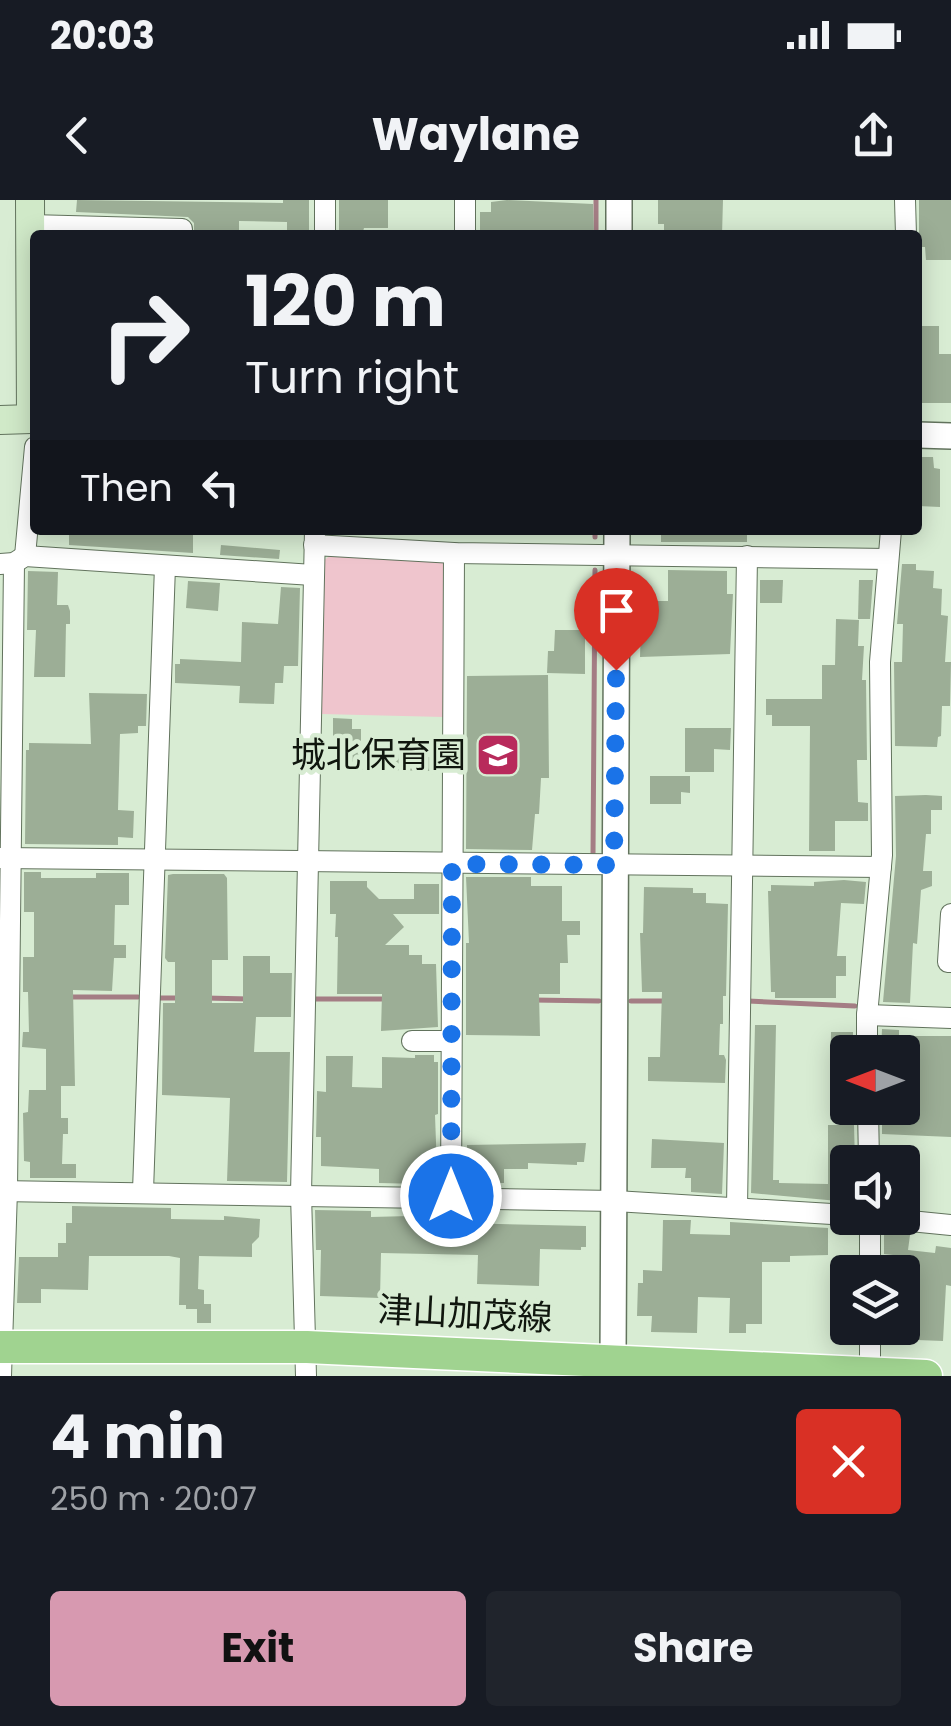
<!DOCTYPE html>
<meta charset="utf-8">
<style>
:root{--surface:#171b24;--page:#20242c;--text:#f1f3f6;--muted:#9ea1a6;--accent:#d799b0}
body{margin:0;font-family:Poppins,"Noto Sans JP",sans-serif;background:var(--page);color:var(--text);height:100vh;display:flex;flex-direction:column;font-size:38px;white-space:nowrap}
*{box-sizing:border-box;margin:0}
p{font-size:32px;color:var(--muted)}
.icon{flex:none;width:55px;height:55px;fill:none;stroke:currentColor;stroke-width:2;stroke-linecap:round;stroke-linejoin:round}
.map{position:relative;height:1176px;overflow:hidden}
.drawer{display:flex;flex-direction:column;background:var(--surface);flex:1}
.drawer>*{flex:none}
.hud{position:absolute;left:30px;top:30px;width:892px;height:305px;border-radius:10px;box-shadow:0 5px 25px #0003;background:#171b24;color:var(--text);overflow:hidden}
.needle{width:65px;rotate:270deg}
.fabs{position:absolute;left:830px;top:835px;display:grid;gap:20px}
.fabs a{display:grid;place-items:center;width:90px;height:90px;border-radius:10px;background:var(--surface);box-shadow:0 5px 25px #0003;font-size:50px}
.pin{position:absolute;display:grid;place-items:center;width:85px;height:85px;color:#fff;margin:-102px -42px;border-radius:50% 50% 50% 0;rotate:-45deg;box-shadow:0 0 10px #0007}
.pin .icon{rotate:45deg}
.me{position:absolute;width:110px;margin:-55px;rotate:0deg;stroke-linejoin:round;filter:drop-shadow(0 0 8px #0008)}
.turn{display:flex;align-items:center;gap:35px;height:210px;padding:0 50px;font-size:45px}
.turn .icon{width:130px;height:130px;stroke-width:2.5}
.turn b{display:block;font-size:70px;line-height:85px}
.then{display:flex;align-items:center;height:95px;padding:0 50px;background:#0003;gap:20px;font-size:38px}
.round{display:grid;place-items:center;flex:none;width:105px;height:105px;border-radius:10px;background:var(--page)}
.summary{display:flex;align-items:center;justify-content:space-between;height:170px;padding:0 50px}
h1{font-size:60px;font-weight:700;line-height:75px}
.primary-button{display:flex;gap:20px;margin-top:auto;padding:20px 50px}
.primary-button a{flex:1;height:115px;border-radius:10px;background:var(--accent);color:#111;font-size:40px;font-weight:700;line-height:115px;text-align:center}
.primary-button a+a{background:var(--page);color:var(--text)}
.status{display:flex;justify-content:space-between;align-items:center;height:70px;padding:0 50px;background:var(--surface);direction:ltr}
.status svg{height:28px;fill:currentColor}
header{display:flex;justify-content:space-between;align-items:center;height:130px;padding:0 50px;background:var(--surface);font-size:45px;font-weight:700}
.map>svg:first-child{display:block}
.green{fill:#efc5cd}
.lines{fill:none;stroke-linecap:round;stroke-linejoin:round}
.stream{stroke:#a47d84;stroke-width:5}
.building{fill:#9cae96}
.minor-casing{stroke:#62735d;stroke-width:22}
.tertiary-casing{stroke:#62735d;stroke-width:28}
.secondary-casing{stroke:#62735d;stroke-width:30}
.primary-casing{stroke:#fff;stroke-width:35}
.minor{stroke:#fff;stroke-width:20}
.tertiary{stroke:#fff;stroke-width:25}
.secondary{stroke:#d0e9c8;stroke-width:28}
.primary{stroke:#a0d390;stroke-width:32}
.route{stroke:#1a73e8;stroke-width:18;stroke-dasharray:0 32.4}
.labels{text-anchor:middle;stroke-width:9;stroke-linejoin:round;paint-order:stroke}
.poi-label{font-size:35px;fill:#10160e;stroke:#d8ecd3;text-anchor:end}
.street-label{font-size:35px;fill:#10160e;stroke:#d8ecd3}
</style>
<div class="status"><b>20:03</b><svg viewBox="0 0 49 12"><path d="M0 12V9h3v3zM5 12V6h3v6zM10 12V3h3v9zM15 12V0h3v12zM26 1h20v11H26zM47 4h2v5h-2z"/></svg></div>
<header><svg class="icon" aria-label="back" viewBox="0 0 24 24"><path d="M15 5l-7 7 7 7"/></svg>Waylane<svg class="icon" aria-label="share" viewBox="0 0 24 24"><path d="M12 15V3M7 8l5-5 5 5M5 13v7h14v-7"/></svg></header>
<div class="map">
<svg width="951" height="1176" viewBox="0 0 951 1176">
<rect width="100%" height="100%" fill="#d8ecd3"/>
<path class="green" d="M335 352 444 362V517L321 514 323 361Z"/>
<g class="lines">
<g class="stream">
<path d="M596 35V0"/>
<path d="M595 337V330"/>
<path d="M593 656 595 370"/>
<path d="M69 797H138"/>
<path d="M157 798H179"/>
<path d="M205 798 249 799"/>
<path d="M314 799H386"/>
<path d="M533 800 599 801"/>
<path d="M631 801H668"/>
<path d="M748 801 855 806"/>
</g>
</g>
<g class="building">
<path d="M77 0 283 3V0H309V35H287V22L239 21V35H194V23L188 17 76 12Z"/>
<path d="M339 0H388V28H364L362 35H339Z"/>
<path d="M507 0 593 4 594 35H480V12H491V2Z"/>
<path d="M658 0H723L722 35H664V24H658Z"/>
<path d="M919 0H951V60H926L925 47H919Z"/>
<path d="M921 126H939V154H951V203H918V132H921Z"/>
<path d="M918 257H933L934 268 940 269V307L918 306Z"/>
<path d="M69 330H193V353L69 345Z"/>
<rect x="661" y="330" width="86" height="12"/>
<path d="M221 345 280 350 279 359 220 355Z"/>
<path d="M902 364H916V370L934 371 933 388 942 389 941 415 948 416 945 462H951L950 506H942L941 536 938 537 937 547 895 546 894 462H902L903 424H897Z"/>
<path d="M668 370 727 371V394H733L730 454 640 457 641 425H646V401H668Z"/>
<path d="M28 371 58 372 57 405H68L70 411V424H66L65 477H34L36 430H27Z"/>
<path d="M760 380H783L782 403H760Z"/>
<path d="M859 380H873L870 419H858Z"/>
<path d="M188 381 220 383 218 411 186 408Z"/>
<path d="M281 387 300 388 298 466H284L283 483H275L274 504 239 503 240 486 175 483V464H180V459L241 462 242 422 278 424Z"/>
<path d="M836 419 859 420 858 446H864L862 480H866L867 560H857L858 602 868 603V621H835V651H809L810 526H772V515H766V499H822V465H835Z"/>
<path d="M555 430H585V474L547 473 548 451H554Z"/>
<path d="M548 475 549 578H541L539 614H535L532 650 466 649 467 476Z"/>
<path d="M89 493 147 494 146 526H138V533L120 534 118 610 134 611 133 638 118 637V645L25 644 26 550H29V543L91 544Z"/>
<path d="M333 518 352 519V529H361V548L428 550V557H433V571L341 569V560H333Z"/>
<path d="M685 528H731L730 550 714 549V572H685Z"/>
<path d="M650 576H690V593L681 592V604H650Z"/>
<path d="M926 595 942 596V610H931V634H926L923 671H932V686L921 690 917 744 913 743 910 803 883 802 896 656 895 596Z"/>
<path d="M24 672H41V678H96V673H129V705H115L114 745H126V758H114L112 791 73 790 75 886H61V918H68V934H63L62 964H76V978H30V962L24 961 23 913 28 912 29 890H46V849L22 847 23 832H29L28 792H23V757H34V712H24Z"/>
<path d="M173 674H224L227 678 228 760H212V803H243V756H270V773H292L291 817H256L254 852H290L287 982 227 981 230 898 162 895 163 803H175V762H168L165 758 168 675Z"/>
<path d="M466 677H531V686H562V721H580V735H567L568 763H560V794H539L540 836 466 835V743H469Z"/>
<path d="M844 680 866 682 864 704 841 703 837 756H846V776H836V798H775V792H771L768 691H771V685L814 686V682Z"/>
<path d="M330 681H367V687L379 699H414V684H439V714H393L404 727 385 745H409V755H422V764H436L438 827 381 831 382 794H337L338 737H335L336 714H330Z"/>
<path d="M644 687 693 688V693H706V703L728 704 726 796H723V824H720L719 855H724L726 860 725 883 648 881V857H660L662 792H642L640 733H643Z"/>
<path d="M755 825H776L773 980H779V983L828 984V925H854L855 962H848V993H838V1001L751 993Z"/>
<path d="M882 829 899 830V835L904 836H951V937L882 934V908H902V852H881Z"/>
<path d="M831 832H853V852H848V895H830Z"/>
<path d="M415 855H434V862H438V914L435 915 437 970H426V982L421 984 379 983V969L321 966V937H316L317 891 326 892V856H353L352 887 382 888V857L415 858Z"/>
<path d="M652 939 724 943 722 994 691 992V978H685L686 968H651Z"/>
<path d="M586 943 584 962H577V965L528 963V969H504V983H487V976H474V963H467V945Z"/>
<path d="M72 1006 171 1008V1019L224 1020V1016L260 1019 259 1037 252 1044V1057L199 1056 198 1089 204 1090V1104H211V1123H197V1109H186V1105H179L180 1058 169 1056H89L88 1090 41 1089V1103H17L19 1057H58V1043H66V1023H72Z"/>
<path d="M315 1010 371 1011V1017L410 1016V1022L586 1026V1047H581V1050L540 1049 539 1086 477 1084 478 1055 381 1053 380 1098 320 1096 321 1050H316Z"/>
<path d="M663 1020H691L690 1034 730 1035V1022L828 1028V1055L790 1056V1062H762V1124H746V1133H729L730 1098 698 1097 697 1133 651 1132 652 1116H637L638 1083H643V1070L662 1071Z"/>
<path d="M884 1032 910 1035 908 1050 935 1053 936 1046 951 1048V1086L946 1085 943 1141 917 1140 918 1133H914L916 1106H907L908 1068 892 1066 893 1055 884 1054Z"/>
<path d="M831 1099 848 1100V1133L831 1132Z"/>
</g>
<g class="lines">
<defs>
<g id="minor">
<path d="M465 0V35"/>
<path d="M905 0 906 35"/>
<path d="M30 25 182 29"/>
<path d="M325 35V0"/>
<path d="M314 345 454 353 888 359"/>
<path d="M25 356 35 247"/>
<path d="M0 364 14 363 25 356 313 375"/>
<path d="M0 658 881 667"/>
<path d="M951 714 948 762H951"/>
<path d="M867 815 951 818"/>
<path d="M412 841H451"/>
<path d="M867 852V815L882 655 880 462 891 330"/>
<path d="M868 908 869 962"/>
<path d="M0 991 615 1001 848 1015"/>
<path d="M143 991 165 366"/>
<path d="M451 996 454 353"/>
<path d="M737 1008 747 356"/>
<path d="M870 1018V1072"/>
<path d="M880 1018 951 1025"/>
<path d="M870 1128V1176"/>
<path d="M1 1176 7 990 14 363"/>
<path d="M306 1176 301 994 315 330"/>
</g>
<g id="tertiary">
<path d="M619 35V0"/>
<path d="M918 235 951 236"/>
<path d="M613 1161 617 330"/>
</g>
<path id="secondary" d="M0 220 31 219 30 0"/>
<path id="primary" d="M0 1147H307L926 1176"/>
</defs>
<use href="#minor" class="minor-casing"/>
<use href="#tertiary" class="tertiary-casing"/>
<use href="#secondary" class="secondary-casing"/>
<use href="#primary" class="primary-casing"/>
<use href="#minor" class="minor"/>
<use href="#tertiary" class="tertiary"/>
<use href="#secondary" class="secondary"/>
<use href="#primary" class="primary"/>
</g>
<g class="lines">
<path class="route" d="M451 996 452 664 614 665 616 470"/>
</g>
<defs>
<symbol id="school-square" viewBox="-11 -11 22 22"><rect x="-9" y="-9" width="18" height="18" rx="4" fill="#b82a5b" stroke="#d8ecd3"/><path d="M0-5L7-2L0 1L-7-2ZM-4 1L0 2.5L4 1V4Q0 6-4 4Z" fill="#fff"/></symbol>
</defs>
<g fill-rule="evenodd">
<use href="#school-square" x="473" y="530" width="50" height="50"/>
</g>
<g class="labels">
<g class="poi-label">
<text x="466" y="567">城北保育園</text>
</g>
<g class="street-label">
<text transform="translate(465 1114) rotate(3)" y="12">津山加茂線</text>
</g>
</g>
</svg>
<div class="fabs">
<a><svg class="needle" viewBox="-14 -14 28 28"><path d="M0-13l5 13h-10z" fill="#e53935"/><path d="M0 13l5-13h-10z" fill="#9ea1a6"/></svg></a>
<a><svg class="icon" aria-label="sound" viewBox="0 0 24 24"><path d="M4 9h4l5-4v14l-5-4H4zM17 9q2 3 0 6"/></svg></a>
<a><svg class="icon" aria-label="layers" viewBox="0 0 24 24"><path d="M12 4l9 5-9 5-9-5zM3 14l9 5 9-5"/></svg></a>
</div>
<div class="pin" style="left:616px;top:470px;background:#d93025"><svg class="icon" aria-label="arrive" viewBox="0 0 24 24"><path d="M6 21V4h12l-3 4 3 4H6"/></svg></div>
<svg class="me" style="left:451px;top:996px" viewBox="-20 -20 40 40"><circle r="17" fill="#1a73e8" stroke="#fff" stroke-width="3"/><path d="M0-11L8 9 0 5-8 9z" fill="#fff"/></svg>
<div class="hud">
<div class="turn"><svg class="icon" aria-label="right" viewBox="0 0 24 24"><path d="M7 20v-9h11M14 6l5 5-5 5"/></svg><div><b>120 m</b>Turn right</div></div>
<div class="then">Then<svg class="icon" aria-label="left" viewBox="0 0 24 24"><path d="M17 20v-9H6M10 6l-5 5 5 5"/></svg></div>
</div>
</div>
<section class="drawer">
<div class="summary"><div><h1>4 min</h1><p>250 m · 20:07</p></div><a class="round" style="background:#d93025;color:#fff"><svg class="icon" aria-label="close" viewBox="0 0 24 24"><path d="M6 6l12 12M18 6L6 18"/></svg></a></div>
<div class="primary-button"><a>Exit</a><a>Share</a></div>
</section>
